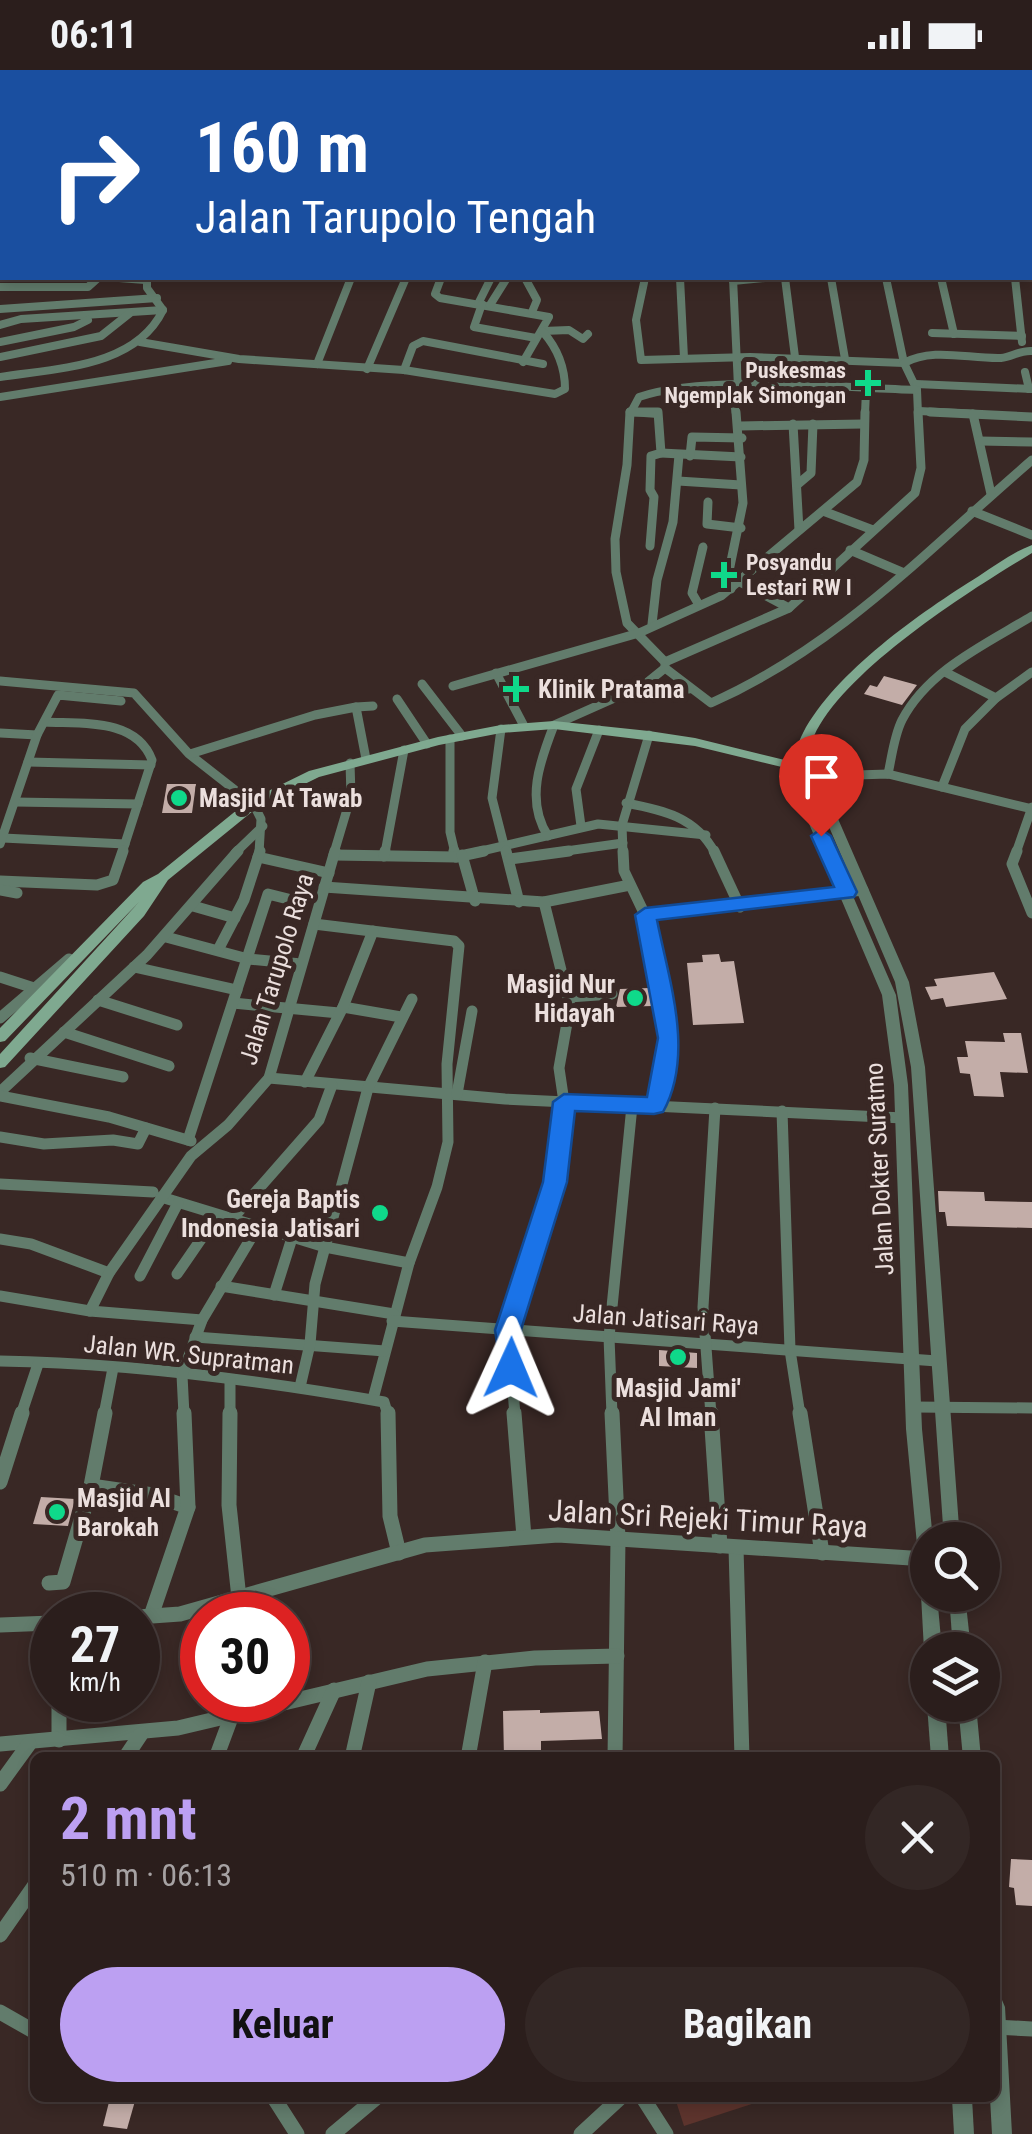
<!DOCTYPE html>
<html lang="id">
<meta charset="utf-8">
<style>
:root{--surface:#2b1e1c;--page:#332725;--text:#f1f3f6;--muted:#a6a2a3;--line:#473c3b;--accent:#bca0f2}
body{margin:0;font-family:"Roboto Condensed",sans-serif;background:var(--page);color:var(--text);height:100vh;display:flex;flex-direction:column;font-size:38px;white-space:nowrap}
*{box-sizing:border-box;margin:0}
p{font-size:32px;color:var(--muted)}
.icon{flex:none;width:55px;height:55px;fill:none;stroke:currentColor;stroke-width:2;stroke-linecap:round;stroke-linejoin:round}
.map{position:relative;flex:1;overflow:hidden}
.panel{position:absolute;left:30px;top:1682px;width:970px;height:350px;display:flex;flex-direction:column;background:var(--surface);border-radius:15px;box-shadow:0 5px 15px #0003,0 0 0 2px var(--line)}
.panel>*{flex:none}
.hud{position:absolute;left:0px;top:0px;width:1032px;height:210px;box-shadow:0 5px 15px #0003,0 0 0 2px var(--line);background:#1a4fa0;color:#fff;overflow:hidden}
.tools{position:absolute;left:910px;top:1452px;display:grid;gap:20px}
.tools a{display:grid;place-items:center;width:90px;height:90px;border-radius:50%;background:var(--surface);box-shadow:0 5px 15px #0003,0 0 0 2px var(--line);font-size:50px}
.speed{position:absolute;left:30px;top:1522px;display:flex;gap:20px;font-size:50px;font-weight:700;text-align:center}
.speed>*{display:grid;place-content:center;width:130px;height:130px;border-radius:50%;background:var(--surface);box-shadow:0 5px 15px #0003,0 0 0 2px var(--line);line-height:1}
.speed small{font-size:25px;font-weight:400}
.speed .limit{border:15px solid #d22;background:#fff;color:#111}
.pin{position:absolute;display:grid;place-items:center;width:85px;height:85px;color:#fff;margin:-102px -42px;border-radius:50% 50% 50% 0;rotate:-45deg;box-shadow:0 0 10px #0007}
.pin .icon{rotate:45deg}
.me{position:absolute;width:110px;margin:-55px;rotate:1deg;stroke-linejoin:round;filter:drop-shadow(0 0 8px #0008)}
.turn{display:flex;align-items:center;gap:35px;height:210px;padding:0 30px;font-size:45px}
.turn .icon{width:130px;height:130px;stroke-width:2.5}
.turn b{display:block;font-size:70px;line-height:85px}
.round{display:grid;place-items:center;flex:none;width:105px;height:105px;border-radius:52px;background:var(--page)}
.headline{display:flex;align-items:center;justify-content:space-between;height:170px;padding:0 30px}
h1{font-size:60px;font-weight:700;line-height:75px;color:var(--accent)}
.primary-button{display:flex;gap:20px;margin-top:auto;padding:20px 30px}
.primary-button a{flex:1;height:115px;border-radius:60px;background:var(--accent);color:#111;font-size:40px;font-weight:700;line-height:115px;text-align:center}
.primary-button a+a{background:var(--page);color:var(--text)}
.status{display:flex;justify-content:space-between;align-items:center;height:70px;padding:0 50px;background:var(--surface);direction:ltr}
.status svg{height:28px;fill:currentColor}
.map>svg:first-child{display:block}
.green{fill:#5d342d}
.building{fill:#c3ada8}
.lines{fill:none;stroke-linecap:round;stroke-linejoin:round}
.minor-far3{stroke:#627c6c;stroke-width:8}
.minor-far2{stroke:#627c6c;stroke-width:9}
.minor-far1{stroke:#627c6c;stroke-width:11}
.minor{stroke:#627c6c;stroke-width:15}
.tertiary{fill:#627c6c;fill-rule:evenodd}
.secondary{fill:#7fa990;fill-rule:evenodd}
.route{fill:#1a73e8;stroke:#114b97;stroke-width:2.5}
.poi-dot{fill:#0fd98a;stroke:#392825;stroke-width:4}
.labels{text-anchor:middle;stroke-width:10;stroke-linejoin:round;paint-order:stroke}
.far-poi-label{font-size:22px;font-weight:bold;fill:#ebdfdd;stroke:#392825;text-anchor:end}
.poi-label{font-size:25px;font-weight:bold;fill:#ebdfdd;stroke:#392825;text-anchor:start}
.street-label{font-size:25px;fill:#ebdfdd;stroke:#392825}
.near-street-label{font-size:30px;fill:#ebdfdd;stroke:#392825}
</style>
<div class="status"><b>06:11</b><svg viewBox="0 0 49 12"><path d="M0 12V9h3v3zM5 12V6h3v6zM10 12V3h3v9zM15 12V0h3v12zM26 1h20v11H26zM47 4h2v5h-2z"/></svg></div>
<div class="map">
<svg width="1032" height="2064" viewBox="0 0 1032 2064">
<rect width="100%" height="100%" fill="#392825"/>
<path class="green" d="M675 2028H767V2029L684 2056Z"/>
<g class="building">
<path d="M884 606 917 615 902 635 864 624 870 615 877 617Z"/>
<path d="M167 714H196L192 743H162Z"/>
<path d="M719 884 721 892 734 891 744 953 693 955 687 893 703 892 702 885Z"/>
<path d="M994 902 1007 929 946 937 943 928 931 930 925 917 937 916 934 909Z"/>
<path d="M650 918 653 936 616 937 620 919Z"/>
<path d="M1003 963H1021L1028 1003 1000 1002 1004 1027 974 1026 970 1004 960 1003 957 987H968L965 971 1005 972Z"/>
<path d="M938 1121 984 1122 985 1131 1032 1132V1158L947 1156 945 1142H939Z"/>
<path d="M659 1280 697 1283V1298L659 1296Z"/>
<path d="M41 1427 75 1429 68 1456 33 1454Z"/>
<path d="M540 1640V1643L599 1641 602 1669 541 1671V1688H504L503 1641Z"/>
<path d="M1011 1789 1032 1790V1836L1016 1835 1014 1818 1009 1817Z"/>
<path d="M110 2028 135 2031 127 2059 103 2056Z"/>
</g>
<g class="lines">
<g class="minor-far3">
<path d="M740 0 744 2"/>
<path d="M880 0 891 2"/>
<path d="M119 208 145 210"/>
<path d="M441 208 435 224 440 228 549 247 523 292"/>
<path d="M525 208 537 230 532 242"/>
<path d="M645 208 636 250 641 290 750 287 904 293"/>
<path d="M680 208 684 288"/>
<path d="M733 208 738 317"/>
<path d="M785 208 795 287"/>
<path d="M831 208 845 289"/>
<path d="M886 208 904 293 917 320 918 344"/>
<path d="M941 208 954 264"/>
<path d="M1015 208 1022 272"/>
<path d="M733 211 765 208"/>
<path d="M0 217H88L98 208"/>
<path d="M478 234 491 208"/>
<path d="M482 234 474 257 536 268"/>
<path d="M490 235 507 208"/>
<path d="M0 239 157 228"/>
<path d="M0 255 21 249 163 240"/>
<path d="M543 261 569 260 583 269 588 264"/>
<path d="M932 263 1022 266"/>
<path d="M0 272 74 257 88 250"/>
<path d="M140 272 239 289 404 300 555 324 565 319C565 297 558 279 543 262"/>
<path d="M0 287 101 266 130 243"/>
<path d="M904 293C933 277 968 289 1001 288 1012 287 1020 280 1032 281"/>
<path d="M317 294 351 208"/>
<path d="M367 299 406 208"/>
<path d="M404 300 413 276 423 271 543 294"/>
<path d="M1025 302 1029 319"/>
<path d="M0 307C56 298 135 298 163 240L147 218V208"/>
<path d="M916 314 1032 319"/>
<path d="M731 317 736 344"/>
<path d="M0 327 228 291"/>
<path d="M919 341 977 344"/>
<path d="M630 342 658 344"/>
<path d="M630 344 639 327C708 304 841 318 917 320"/>
<path d="M865 344 866 320"/>
</g>
<g class="minor-far2">
<path d="M630 342 627 395 615 469 616 502 627 553 665 592V598L711 633C839 576 927 480 1032 390"/>
<path d="M630 342H658L661 383 651 386 650 420 654 427 650 476"/>
<path d="M930 342 1032 347"/>
<path d="M973 344 991 424"/>
<path d="M793 354 799 460"/>
<path d="M740 356 863 354"/>
<path d="M980 371 1032 372"/>
<path d="M661 383 741 387"/>
<path d="M690 386 692 367 742 368"/>
<path d="M678 411 741 415"/>
<path d="M798 414 811 403 813 354"/>
<path d="M708 432 707 454 741 458"/>
<path d="M823 441 873 460"/>
<path d="M972 441 1032 465"/>
<path d="M850 480 904 503"/>
<path d="M740 512 789 538"/>
<path d="M731 519 729 501 743 433 736 342"/>
<path d="M699 535 692 523 703 477"/>
<path d="M652 554 657 510 673 452 679 385"/>
<path d="M665 592 789 538 915 423 921 398 918 342"/>
<path d="M945 602 996 628"/>
<path d="M496 603 524 656"/>
<path d="M0 611 134 623 189 684 254 735 261 749 259 783"/>
<path d="M422 614 462 666"/>
<path d="M644 615 689 619"/>
<path d="M453 616 639 563 721 526 857 412 864 390 865 342"/>
<path d="M397 629 427 674"/>
<path d="M356 637 373 636"/>
<path d="M45 652C83 654 136 648 152 690L122 783"/>
<path d="M501 659 492 728 506 783"/>
<path d="M0 663 37 665"/>
<path d="M450 669V762L455 783"/>
<path d="M190 684 315 645 356 637 366 689"/>
<path d="M28 692 151 695"/>
<path d="M888 704C892 686 894 666 902 650 928 600 986 574 1032 546"/>
<path d="M825 706 888 704 1032 739"/>
<path d="M942 717 965 659 996 628 1032 602"/>
<path d="M15 732 138 734"/>
<path d="M626 733C663 740 696 747 715 783"/>
<path d="M581 756 576 719 599 660"/>
<path d="M548 766C525 731 540 691 554 655L644 615 665 598"/>
<path d="M3 768 125 774"/>
<path d="M0 774 37 665 58 625 121 631"/>
<path d="M235 783 263 756"/>
<path d="M334 783 351 726 350 693"/>
<path d="M385 783 404 680"/>
<path d="M473 783 598 754 706 765"/>
<path d="M552 783 623 773"/>
<path d="M623 783 622 755 649 665"/>
<path d="M1016 783 1032 737"/>
</g>
<g class="minor-far1">
<path d="M454 781 456 787"/>
<path d="M506 781 519 832"/>
<path d="M623 781 624 801 645 845"/>
<path d="M714 781 740 837"/>
<path d="M1017 781 1012 794 1032 843"/>
<path d="M334 785 456 787 484 781"/>
<path d="M462 785 475 831"/>
<path d="M384 786 385 781"/>
<path d="M258 787 329 803"/>
<path d="M510 789 569 781"/>
<path d="M0 811 97 815 113 810 123 781"/>
<path d="M324 817 544 832 630 815"/>
<path d="M0 820 17 823"/>
<path d="M193 836 235 848"/>
<path d="M314 854 454 871 459 876 447 994 448 1072 437 1117 409 1193 373 1329"/>
<path d="M166 867 248 889 301 894"/>
<path d="M218 880 244 830 260 781"/>
<path d="M134 897 237 920"/>
<path d="M0 907 37 919"/>
<path d="M569 927 612 924"/>
<path d="M98 930 177 955"/>
<path d="M233 933 339 943"/>
<path d="M343 937 401 947"/>
<path d="M0 948 69 889"/>
<path d="M64 962 169 996"/>
<path d="M30 988 123 1007"/>
<path d="M269 1008 505 1029 903 1048"/>
<path d="M305 1012 343 937 373 861"/>
<path d="M0 1022 147 885 238 781"/>
<path d="M457 1024 472 941"/>
<path d="M0 1026 109 1047 191 1071"/>
<path d="M655 1036 669 967 645 845 863 820"/>
<path d="M782 1041 790 1280 800 1345"/>
<path d="M0 1067 44 1074 113 1070 138 1074 146 1058"/>
<path d="M188 1070 268 824 296 831"/>
<path d="M0 1114 153 1122"/>
<path d="M161 1127 325 1177 409 1193"/>
<path d="M232 1149 319 1050 332 1015"/>
<path d="M0 1169 31 1174 109 1203"/>
<path d="M177 1204 217 1146"/>
<path d="M140 1206 178 1133"/>
<path d="M221 1216 394 1244"/>
<path d="M274 1225 292 1168"/>
<path d="M0 1226 90 1241 202 1250"/>
<path d="M90 1241 109 1203 191 1086 228 1055 269 1008 335 781"/>
<path d="M392 1251 937 1291"/>
<path d="M195 1267 385 1281"/>
<path d="M0 1291C128 1293 258 1310 384 1332L388 1345"/>
<path d="M300 1317 310 1274 315 1214 368 1018 412 929"/>
<path d="M914 1337 1032 1338"/>
<path d="M21 1345 38 1294"/>
<path d="M104 1345 113 1298"/>
<path d="M184 1345 182 1305 202 1250 257 1158"/>
<path d="M230 1345V1311"/>
<path d="M515 1345 508 1260 555 1112 564 1032 559 998 570 936 544 832"/>
<path d="M612 1345 609 1267 632 1036"/>
<path d="M711 1345 703 1237 715 1038"/>
</g>
<g class="minor">
<path d="M230 1343 229 1435 239 1528"/>
<path d="M388 1343 390 1446 399 1483"/>
<path d="M514 1343 524 1467"/>
<path d="M612 1343 618 1469 615 1688"/>
<path d="M711 1343 720 1476"/>
<path d="M800 1343 822 1483"/>
<path d="M0 1412 22 1343"/>
<path d="M91 1416 153 1425 188 1437"/>
<path d="M736 1478 742 1688"/>
<path d="M49 1513 63 1512 91 1416 105 1343"/>
<path d="M151 1546 188 1437 184 1343"/>
<path d="M138 1547 180 1544 425 1475 558 1465 926 1489"/>
<path d="M0 1555 52 1553"/>
<path d="M59 1630V1670"/>
<path d="M0 1674 178 1658 427 1599 535 1588 617 1586"/>
<path d="M125 1688 141 1664"/>
<path d="M216 1688 232 1645"/>
<path d="M303 1688 334 1620"/>
<path d="M352 1688 369 1612"/>
<path d="M468 1688 485 1592"/>
<path d="M0 1714 29 1674"/>
<path d="M0 1865 35 1815"/>
<path d="M0 1942 35 1962"/>
<path d="M995 1957 1032 1959"/>
<path d="M274 2028 297 2064"/>
<path d="M643 2028 666 2064"/>
<path d="M333 2064 376 2028"/>
<path d="M581 2064 620 2028"/>
</g>
<g class="tertiary">
<path d="M796 705 802 709 896 925 908 1015 922 1359 933 1470H928V1513L922 1511 920 1506 906 1359 894 1015 882 925 790 709Z"/>
<path d="M816 708 822 712 909 912 925 997 960 1470H944L911 997 895 912 810 712Z"/>
<path d="M928 1518V1525H937L942 1580H928V1586L924 1580 921 1525 923 1520Z"/>
<path d="M949 1525H965L971 1580H953Z"/>
<path d="M927 1635H945L949 1688H931Z"/>
<path d="M958 1635H976L981 1688H963Z"/>
<path d="M995 1927 1002 1930 1005 1937 1012 2064H992L990 2028H995Z"/>
<path d="M952 2028H972L974 2064H954Z"/>
</g>
<g class="secondary">
<rect x="0" y="10" width="2" height="4"/>
<path d="M1030 112 1032 113V119L1030 118Z"/>
<path d="M1032 475V483C970 520 844 600 814 666 811 673 809 681 807 688 817 690 825 691 831 700L828 711C813 716 806 716 791 712L786 698 695 676 554 659 501 663 439 675 319 707 258 737 168 810 144 846 5 997 0 998V984L139 832 5 971 0 972V958L143 812 158 804 248 731 309 701 438 667 501 655 554 651 649 661 695 668 793 692C796 683 798 672 803 663 835 602 921 542 979 506 996 495 1013 482 1032 475ZM805 695 818 701 817 706 809 709 801 706 798 701Z"/>
</g>
</g>
<path class="route" d="M821 759 831 766 857 822 854 827 657 850C669 911 695 984 663 1042L654 1044 575 1041 567 1112 521 1260 523 1298 520 1306 511 1309 502 1306 495 1260 543 1112 553 1032 564 1024 647 1027 658 968 635 845 645 838 834 817 811 766Z"/>
<g class="poi-dot">
<path d="M863 298h10v10h10v10h-10v10h-10v-10h-10v-10h10z"/>
<path d="M719 490h10v10h10v10h-10v10h-10v-10h-10v-10h10z"/>
<path d="M511 604h10v10h10v10h-10v10h-10v-10h-10v-10h10z"/>
<circle cx="179" cy="728" r="10"/>
<circle cx="635" cy="928" r="10"/>
<circle cx="380" cy="1143" r="10"/>
<circle cx="678" cy="1287" r="10"/>
<circle cx="57" cy="1442" r="10"/>
</g>
<g class="labels">
<g class="far-poi-label">
<text x="846" y="308">Puskesmas<tspan x="846" dy="25">Ngemplak Simongan</tspan></text>
<text x="746" y="500" text-anchor="start">Posyandu<tspan x="746" dy="25">Lestari RW I</tspan></text>
</g>
<g class="poi-label">
<text x="538" y="628">Klinik Pratama</text>
<text x="199" y="737">Masjid At Tawab</text>
<text x="615" y="923" text-anchor="end">Masjid Nur<tspan x="615" dy="29">Hidayah</tspan></text>
<text x="360" y="1138" text-anchor="end">Gereja Baptis<tspan x="360" dy="29">Indonesia Jatisari</tspan></text>
<text x="678" y="1327" text-anchor="middle">Masjid Jami'<tspan x="678" dy="29">Al Iman</tspan></text>
<text x="77" y="1437">Masjid Al<tspan x="77" dy="29">Barokah</tspan></text>
</g>
<g class="street-label">
<text transform="translate(276 899) rotate(-73)" y="9">Jalan Tarupolo Raya</text>
<text transform="translate(879 1099) rotate(-93)" y="9">Jalan Dokter Suratmo</text>
<text transform="translate(666 1249) rotate(4)" y="9">Jalan Jatisari Raya</text>
<text transform="translate(189 1284) rotate(6)" y="9">Jalan WR. Supratman</text>
</g>
<g class="near-street-label">
<text transform="translate(708 1449) rotate(3)" y="10">Jalan Sri Rejeki Timur Raya</text>
</g>
</g>
</svg>
<div class="tools">
<a><svg class="icon" aria-label="search" viewBox="0 0 24 24"><circle cx="10" cy="10" r="6"/><path d="M15 15l6 6"/></svg></a>
<a><svg class="icon" aria-label="layers" viewBox="0 0 24 24"><path d="M12 4l9 5-9 5-9-5zM3 14l9 5 9-5"/></svg></a>
</div>
<div class="speed"><div>27<small>km/h</small></div><div class="limit">30</div></div>
<div class="pin" style="left:821px;top:766px;background:#d93025"><svg class="icon" aria-label="arrive" viewBox="0 0 24 24"><path d="M6 21V4h12l-3 4 3 4H6"/></svg></div>
<svg class="me" style="left:511px;top:1298px" viewBox="-20 -20 40 40"><path d="M0-17L14 15 0 8-14 15z" fill="#1a73e8" stroke="#fff" stroke-width="4"/></svg>
<div class="hud">
<div class="turn"><svg class="icon" aria-label="right" viewBox="0 0 24 24"><path d="M7 20v-9h11M14 6l5 5-5 5"/></svg><div><b>160 m</b>Jalan Tarupolo Tengah</div></div>
</div>
<section class="panel">
<div class="headline"><div><h1>2 mnt</h1><p>510 m · 06:13</p></div><a class="round"><svg class="icon" aria-label="close" viewBox="0 0 24 24"><path d="M6 6l12 12M18 6L6 18"/></svg></a></div>
<div class="primary-button"><a>Keluar</a><a>Bagikan</a></div>
</section>
</div>
